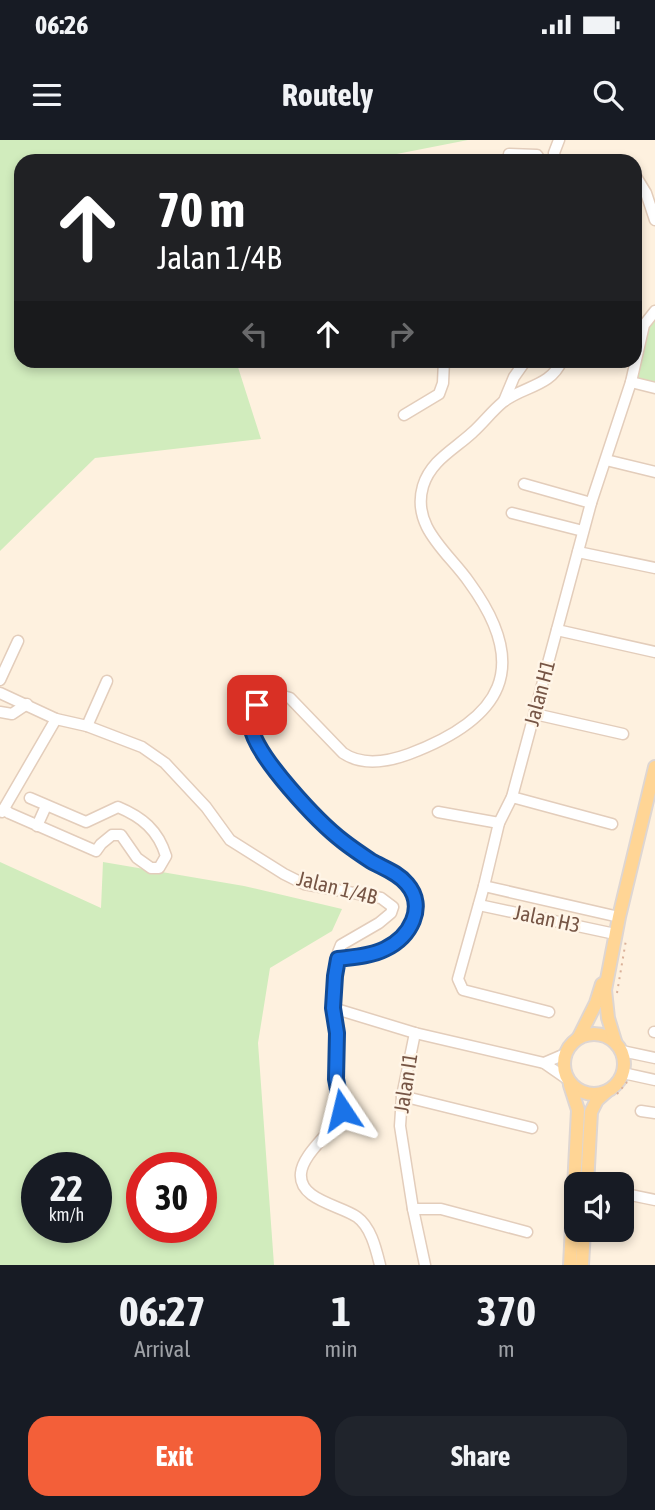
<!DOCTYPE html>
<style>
:root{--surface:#171b24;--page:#20242c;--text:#f1f3f6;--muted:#9ea1a6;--accent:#f35f39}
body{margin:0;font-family:"Asap Condensed",sans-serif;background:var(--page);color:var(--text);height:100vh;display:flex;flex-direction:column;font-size:26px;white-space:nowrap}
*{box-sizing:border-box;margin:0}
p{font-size:23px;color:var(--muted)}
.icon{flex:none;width:38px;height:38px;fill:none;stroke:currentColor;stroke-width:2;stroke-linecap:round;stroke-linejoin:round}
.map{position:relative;height:1125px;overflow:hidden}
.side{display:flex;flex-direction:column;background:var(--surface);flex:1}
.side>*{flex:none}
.banner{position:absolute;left:14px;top:14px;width:628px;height:214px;border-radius:21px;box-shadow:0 4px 10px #0003;background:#202124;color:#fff;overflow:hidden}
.fabs{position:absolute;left:564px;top:1032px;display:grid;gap:14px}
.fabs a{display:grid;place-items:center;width:70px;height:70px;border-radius:14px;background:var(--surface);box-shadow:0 4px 10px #0003;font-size:35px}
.speed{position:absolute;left:21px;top:1012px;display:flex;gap:14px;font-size:35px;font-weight:700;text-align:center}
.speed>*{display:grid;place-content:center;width:91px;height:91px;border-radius:50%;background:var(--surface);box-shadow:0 4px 10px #0003;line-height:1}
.speed small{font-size:18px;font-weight:400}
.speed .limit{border:10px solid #d22;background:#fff;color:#111}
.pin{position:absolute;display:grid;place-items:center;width:60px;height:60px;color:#fff;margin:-30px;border-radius:14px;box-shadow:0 4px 10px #0006}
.me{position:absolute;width:77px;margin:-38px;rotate:350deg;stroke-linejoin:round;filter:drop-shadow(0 0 5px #0008)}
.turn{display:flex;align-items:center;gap:24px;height:147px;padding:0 28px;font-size:32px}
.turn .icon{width:91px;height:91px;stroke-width:2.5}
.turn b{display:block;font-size:49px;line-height:60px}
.lanes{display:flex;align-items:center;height:66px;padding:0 28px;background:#0003;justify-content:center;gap:35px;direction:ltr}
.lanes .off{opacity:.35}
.eta{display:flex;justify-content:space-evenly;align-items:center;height:119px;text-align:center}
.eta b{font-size:42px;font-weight:700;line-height:49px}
.cta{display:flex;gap:14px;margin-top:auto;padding:14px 28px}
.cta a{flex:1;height:80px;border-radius:21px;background:var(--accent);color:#fff;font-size:28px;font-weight:700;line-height:80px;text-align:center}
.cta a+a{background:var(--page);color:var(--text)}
.status{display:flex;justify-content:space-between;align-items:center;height:49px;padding:0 35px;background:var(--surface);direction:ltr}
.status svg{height:19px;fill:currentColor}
header{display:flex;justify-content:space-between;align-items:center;height:91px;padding:0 28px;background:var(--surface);font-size:32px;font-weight:700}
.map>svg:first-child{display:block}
.green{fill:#d1ecbd;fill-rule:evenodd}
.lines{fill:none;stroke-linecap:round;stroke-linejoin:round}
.minor-casing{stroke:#e3cdbb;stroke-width:13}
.major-casing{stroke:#ded6d2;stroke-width:16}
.path{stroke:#dab098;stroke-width:2;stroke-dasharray:2 5;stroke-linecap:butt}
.minor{stroke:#fff;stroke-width:10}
.major{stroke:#ffd595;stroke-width:12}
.route-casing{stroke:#114b97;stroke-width:18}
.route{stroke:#1a73e8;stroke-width:12}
.labels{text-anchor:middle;stroke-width:5;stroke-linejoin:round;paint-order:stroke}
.street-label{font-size:21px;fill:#765545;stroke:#fff5e7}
</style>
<div class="status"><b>06:26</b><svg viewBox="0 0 49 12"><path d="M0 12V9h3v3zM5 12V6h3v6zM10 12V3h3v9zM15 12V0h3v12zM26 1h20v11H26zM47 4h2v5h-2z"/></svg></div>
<header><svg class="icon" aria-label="menu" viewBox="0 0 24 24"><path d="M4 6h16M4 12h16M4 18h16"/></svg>Routely<svg class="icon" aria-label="search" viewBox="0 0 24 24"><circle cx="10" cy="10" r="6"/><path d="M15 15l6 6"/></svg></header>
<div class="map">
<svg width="655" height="1125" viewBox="0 0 655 1125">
<rect width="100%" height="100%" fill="#fef1df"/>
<g class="green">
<path d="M0 0H468L361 21H21V220L236 221 261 299 95 318 0 411Z"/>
<path d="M655 180V242L634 237 648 188Z"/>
<path d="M0 722 101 768 103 722 244 746 342 769 332 791 270 828 258 903 274 1125H0ZM37 1027H96V1087H37ZM142 1027H201V1087H142Z"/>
</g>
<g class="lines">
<defs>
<g id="minor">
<path d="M509 14 537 15 541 21"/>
<path d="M556 21 554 13 559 0"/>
<path d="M635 35 646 53 655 80"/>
<path d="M631 242 655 248"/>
<path d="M504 261 514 237 526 220"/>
<path d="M404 275 439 254 443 243 444 220"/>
<path d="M606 320 655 332"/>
<path d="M524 344 591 363"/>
<path d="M512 373 583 391"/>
<path d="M578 412 655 428"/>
<path d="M557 490 655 512"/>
<path d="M0 540 18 501"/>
<path d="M0 553 56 579 87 586 142 607 165 623 206 667 230 700 284 734 304 744 381 758 393 767 391 773 379 783 341 805C329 830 335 866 337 893 338 908 335 922 336 937 336 948 340 959 342 970 335 991 303 1012 301 1033 298 1060 340 1065 357 1077 371 1087 376 1109 380 1125"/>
<path d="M0 572 12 574 27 564"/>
<path d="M535 574 623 594"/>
<path d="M87 586 107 541"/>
<path d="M512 657 612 684"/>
<path d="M4 669 9 673 96 711 101 704 112 695H121L137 718 151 728H159L166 716C158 690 142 677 118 667L86 682 30 658"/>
<path d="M2 672 56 579"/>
<path d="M438 672 499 683"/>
<path d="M37 686 46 666"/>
<path d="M484 746 619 777"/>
<path d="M479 765 615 794"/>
<path d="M338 819C354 817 371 816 385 809 410 797 427 768 407 744 398 733 383 729 371 721 362 716 353 709 345 703 319 684 256 618 251 587 249 575 255 566 264 559 273 554 280 555 290 558L343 613C362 626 387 622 409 614 502 579 532 528 469 442 448 412 411 387 423 346 431 320 455 309 473 292 483 283 492 271 503 262 523 246 551 247 562 220"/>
<path d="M333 868 415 893 544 923 567 939"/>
<path d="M549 872 463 850 458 839 484 746 499 683 512 657 591 363 631 242 644 185 655 171"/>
<path d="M654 892H655"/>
<path d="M415 893 402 956 400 986 413 1069 425 1125"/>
<path d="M622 911 655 918"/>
<path d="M544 923 565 914"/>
<path d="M623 933 655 940"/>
<path d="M402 956 532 988"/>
<path d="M641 971 655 973"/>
<path d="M621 1053 655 1060"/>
<path d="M413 1069H441L527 1092"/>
</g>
<g id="major">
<circle cx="594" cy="924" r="30"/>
<path d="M579 897 596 863 602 844"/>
<path d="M615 901 608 878 605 850 619 777 655 627"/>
<path d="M587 1045 591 972 597 960 606 952"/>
<path d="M570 1125 578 970 570 945"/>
<path d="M582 1125 584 1090"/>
</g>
</defs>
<use href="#minor" class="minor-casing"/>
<use href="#major" class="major-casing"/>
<g class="path">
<path d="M617 853 626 800"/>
<path d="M617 954 627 942"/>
</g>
<use href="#minor" class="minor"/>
<use href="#major" class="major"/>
</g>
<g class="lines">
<defs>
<path id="route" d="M257 565C253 572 250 578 251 586 255 616 319 683 344 702 353 709 362 715 371 721 383 728 397 732 407 744 427 767 410 797 385 809 371 816 354 817 338 819L335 836 333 868 337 893 336 939 342 970"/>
</defs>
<use href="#route" class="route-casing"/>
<use href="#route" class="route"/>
</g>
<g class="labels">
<g class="street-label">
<text transform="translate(540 553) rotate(-75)" y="7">Jalan H1</text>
<text transform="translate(337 748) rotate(14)" y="7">Jalan 1/4B</text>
<text transform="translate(547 779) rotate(12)" y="7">Jalan H3</text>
<text transform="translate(406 943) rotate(-81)" y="7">Jalan I1</text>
</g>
</g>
</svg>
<div class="fabs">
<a><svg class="icon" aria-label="sound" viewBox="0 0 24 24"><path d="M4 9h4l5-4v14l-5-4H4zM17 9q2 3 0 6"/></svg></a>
</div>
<div class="speed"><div>22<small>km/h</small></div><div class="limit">30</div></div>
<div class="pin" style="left:257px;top:565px;background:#d93025"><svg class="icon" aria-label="arrive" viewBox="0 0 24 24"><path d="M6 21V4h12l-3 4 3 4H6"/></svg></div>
<svg class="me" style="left:342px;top:970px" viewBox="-20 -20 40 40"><path d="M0-17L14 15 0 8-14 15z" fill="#1a73e8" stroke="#fff" stroke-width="4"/></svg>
<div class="banner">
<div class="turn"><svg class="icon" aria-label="ahead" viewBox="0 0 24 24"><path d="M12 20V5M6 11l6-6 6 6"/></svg><div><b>70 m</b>Jalan 1/4B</div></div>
<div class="lanes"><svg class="icon off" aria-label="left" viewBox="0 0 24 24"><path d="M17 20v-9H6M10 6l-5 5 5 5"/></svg><svg class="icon" aria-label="ahead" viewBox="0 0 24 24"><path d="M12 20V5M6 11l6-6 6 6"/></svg><svg class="icon off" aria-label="right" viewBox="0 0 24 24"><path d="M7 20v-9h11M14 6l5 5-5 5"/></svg></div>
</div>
</div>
<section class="side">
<div class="eta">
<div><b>06:27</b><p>Arrival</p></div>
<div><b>1</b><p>min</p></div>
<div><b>370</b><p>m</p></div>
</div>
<div class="cta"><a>Exit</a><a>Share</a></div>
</section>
